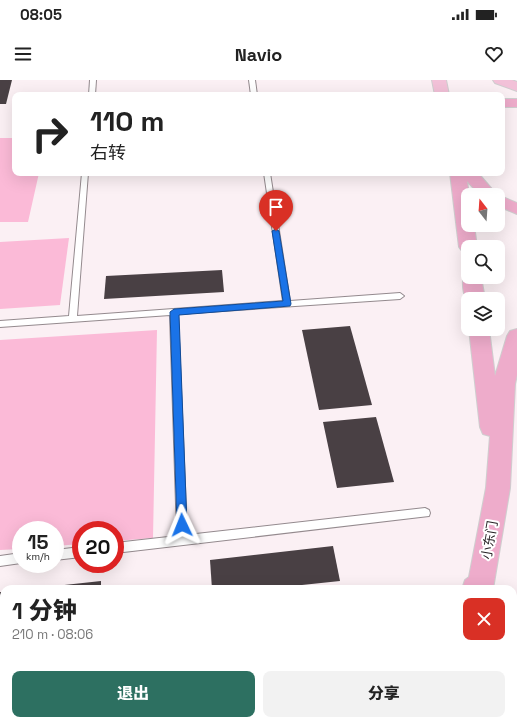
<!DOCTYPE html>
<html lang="zh">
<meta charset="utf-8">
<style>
:root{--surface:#fff;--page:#f2f2f2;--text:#222;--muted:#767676;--accent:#2d7061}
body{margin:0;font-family:"Space Grotesk","Noto Sans SC",sans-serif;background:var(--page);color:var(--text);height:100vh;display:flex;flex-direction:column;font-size:15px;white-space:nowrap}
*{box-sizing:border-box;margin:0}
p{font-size:13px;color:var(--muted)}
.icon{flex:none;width:22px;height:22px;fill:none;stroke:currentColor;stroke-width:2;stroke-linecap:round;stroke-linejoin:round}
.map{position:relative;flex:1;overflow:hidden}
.panel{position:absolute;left:0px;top:505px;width:517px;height:140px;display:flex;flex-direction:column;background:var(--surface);border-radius:12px 12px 0 0;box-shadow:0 4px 16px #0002}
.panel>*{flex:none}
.hud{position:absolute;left:12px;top:12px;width:493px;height:84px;border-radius:8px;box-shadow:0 4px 16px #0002;background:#fff;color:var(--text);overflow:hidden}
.needle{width:26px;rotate:343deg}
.tools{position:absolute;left:461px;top:108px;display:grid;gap:8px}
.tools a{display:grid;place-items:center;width:44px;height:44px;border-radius:8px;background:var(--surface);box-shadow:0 4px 16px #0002;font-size:20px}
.speed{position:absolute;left:12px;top:441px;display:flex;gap:8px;font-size:20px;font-weight:700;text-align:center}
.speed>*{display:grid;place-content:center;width:52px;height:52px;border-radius:50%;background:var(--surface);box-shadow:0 4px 16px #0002;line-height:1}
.speed small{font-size:10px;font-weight:400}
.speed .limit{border:6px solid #d22;background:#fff;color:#111}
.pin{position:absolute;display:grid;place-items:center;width:34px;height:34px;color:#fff;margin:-41px -17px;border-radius:50% 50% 50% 0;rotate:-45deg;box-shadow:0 0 4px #0007}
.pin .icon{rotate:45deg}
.me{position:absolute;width:44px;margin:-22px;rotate:358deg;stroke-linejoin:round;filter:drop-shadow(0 0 3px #0008)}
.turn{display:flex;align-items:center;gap:14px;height:84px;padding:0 12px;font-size:18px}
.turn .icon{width:52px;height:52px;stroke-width:2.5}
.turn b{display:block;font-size:28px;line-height:34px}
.round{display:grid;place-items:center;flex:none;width:42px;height:42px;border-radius:8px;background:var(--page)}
.head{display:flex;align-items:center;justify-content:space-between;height:68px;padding:0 12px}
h1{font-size:24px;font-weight:800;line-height:30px}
.button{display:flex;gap:8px;margin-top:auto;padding:8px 12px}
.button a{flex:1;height:46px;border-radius:8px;background:var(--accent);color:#fff;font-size:16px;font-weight:800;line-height:46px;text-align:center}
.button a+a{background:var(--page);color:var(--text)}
.status{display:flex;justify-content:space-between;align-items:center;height:28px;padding:0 20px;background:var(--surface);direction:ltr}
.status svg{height:11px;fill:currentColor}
header{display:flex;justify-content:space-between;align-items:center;height:52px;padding:0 12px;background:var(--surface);font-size:18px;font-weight:800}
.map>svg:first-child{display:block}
.green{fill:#fbbad7}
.building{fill:#494044}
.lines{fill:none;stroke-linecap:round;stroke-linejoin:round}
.service-casing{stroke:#948a8e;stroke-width:2}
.minor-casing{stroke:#948a8e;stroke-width:2}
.primary-casing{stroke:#cfcecf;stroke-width:2}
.trunk-casing{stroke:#cfcecf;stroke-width:2}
.service{fill:#fff;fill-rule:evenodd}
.minor{fill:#fff;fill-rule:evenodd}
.primary{fill:#f2c1d8;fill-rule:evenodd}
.trunk{fill:#eeaccb;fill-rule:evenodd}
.route{fill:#1a73e8;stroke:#114b97}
.labels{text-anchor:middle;stroke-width:4;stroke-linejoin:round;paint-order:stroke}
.street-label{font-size:13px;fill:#262224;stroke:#fff}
</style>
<div class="status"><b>08:05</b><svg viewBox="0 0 49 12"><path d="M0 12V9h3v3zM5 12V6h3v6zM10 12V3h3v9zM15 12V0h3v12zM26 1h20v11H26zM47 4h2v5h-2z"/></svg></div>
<header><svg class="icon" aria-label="menu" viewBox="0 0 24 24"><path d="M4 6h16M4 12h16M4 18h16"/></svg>Navio<svg class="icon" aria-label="heart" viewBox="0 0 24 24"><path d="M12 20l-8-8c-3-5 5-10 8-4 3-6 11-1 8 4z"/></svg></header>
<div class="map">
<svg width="517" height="645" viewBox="0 0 517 645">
<rect width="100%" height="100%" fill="#fbf0f4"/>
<g class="green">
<path d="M0 58H15V93H39L28 142H0Z"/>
<path d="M69 158 60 225 0 229V162Z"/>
<path d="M157 250 153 458 115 461V450H81V464L55 466V450H21V469L0 470V260Z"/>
</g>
<g class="building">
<path d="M0 0H12L6 24H0Z"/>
<path d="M222 190 224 212 104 219 106 196Z"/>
<path d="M350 246 372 325 319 330 302 250Z"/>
<path d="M376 337 394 402 337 408 323 342Z"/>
<path d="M333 466 340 501 264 509H212L210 480Z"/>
<path d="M101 501V509H37V508Z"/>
<path d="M0 512H4V550L0 551Z"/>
</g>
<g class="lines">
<defs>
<g id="service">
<path d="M90 0H96L95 15H89Z"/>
<path d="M249 0H255L257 15H251Z"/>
<path d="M82 93H88L77 236 283 221 264 93H270L290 221 400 213 404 216 400 219 178 234 187 455 425 428 429 430 430 433 429 436 115 473V463L177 456 170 235 0 247V241L69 236Z"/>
<path d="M81 467V477L55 480V470Z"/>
<path d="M21 473V483L0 486V476Z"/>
</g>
<rect id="minor" x="424" y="641" width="26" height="4"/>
<g id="primary">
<path d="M432 0H446L449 15H435Z"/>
<path d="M493 0H512L517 2V11L495 3Z"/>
</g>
<g id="trunk">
<rect x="502" y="19" width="15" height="8"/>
<path d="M450 93H478L497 115H480L467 101 469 115H468V145H474L477 167H468V173L462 171 459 167Z"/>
<path d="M498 115 517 123V134L498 126Z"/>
<path d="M468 192V197H481L485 219H468V223C463 216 461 200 465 193Z"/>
<path d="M469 249H489L495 296 507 256 510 251 517 249V295L515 304 510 408 493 509H462L465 500 469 497 486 408 490 356 483 354 480 347Z"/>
<path d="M0 613H4V641H9L0 643Z"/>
</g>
</defs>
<use href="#service" class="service-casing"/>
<use href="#minor" class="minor-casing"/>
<use href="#primary" class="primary-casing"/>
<use href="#trunk" class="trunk-casing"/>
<use href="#service" class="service"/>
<use href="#minor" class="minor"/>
<use href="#primary" class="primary"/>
<use href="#trunk" class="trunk"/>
</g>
<path class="route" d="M276 149 279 151 291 224 290 226 179 235 187 445 185 448 182 450 178 448 177 445 170 232 174 229 283 221 272 151Z"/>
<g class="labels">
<g class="street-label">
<text transform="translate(489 460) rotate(-80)" y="5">小东门</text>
</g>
</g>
</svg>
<div class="tools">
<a><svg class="needle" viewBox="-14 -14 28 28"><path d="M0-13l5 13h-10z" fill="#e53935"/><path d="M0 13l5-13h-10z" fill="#767676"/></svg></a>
<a><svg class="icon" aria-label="search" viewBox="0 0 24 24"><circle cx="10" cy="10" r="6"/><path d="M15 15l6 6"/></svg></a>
<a><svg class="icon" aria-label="layers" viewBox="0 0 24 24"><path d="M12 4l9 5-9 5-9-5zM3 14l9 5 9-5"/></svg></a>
</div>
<div class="speed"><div>15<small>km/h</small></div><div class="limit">20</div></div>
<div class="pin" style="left:276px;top:151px;background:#d93025"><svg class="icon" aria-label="arrive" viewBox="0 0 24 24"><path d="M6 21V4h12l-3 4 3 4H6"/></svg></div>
<svg class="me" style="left:182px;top:445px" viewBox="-20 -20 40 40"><path d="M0-17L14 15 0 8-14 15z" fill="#1a73e8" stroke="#fff" stroke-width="4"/></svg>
<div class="hud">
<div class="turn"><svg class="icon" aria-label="right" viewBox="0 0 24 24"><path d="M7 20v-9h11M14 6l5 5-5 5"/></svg><div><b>110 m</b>右转</div></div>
</div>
<section class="panel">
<div class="head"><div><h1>1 分钟</h1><p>210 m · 08:06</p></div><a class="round" style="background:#d93025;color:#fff"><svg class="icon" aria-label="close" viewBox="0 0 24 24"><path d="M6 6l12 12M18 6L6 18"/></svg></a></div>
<div class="button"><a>退出</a><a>分享</a></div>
</section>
</div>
